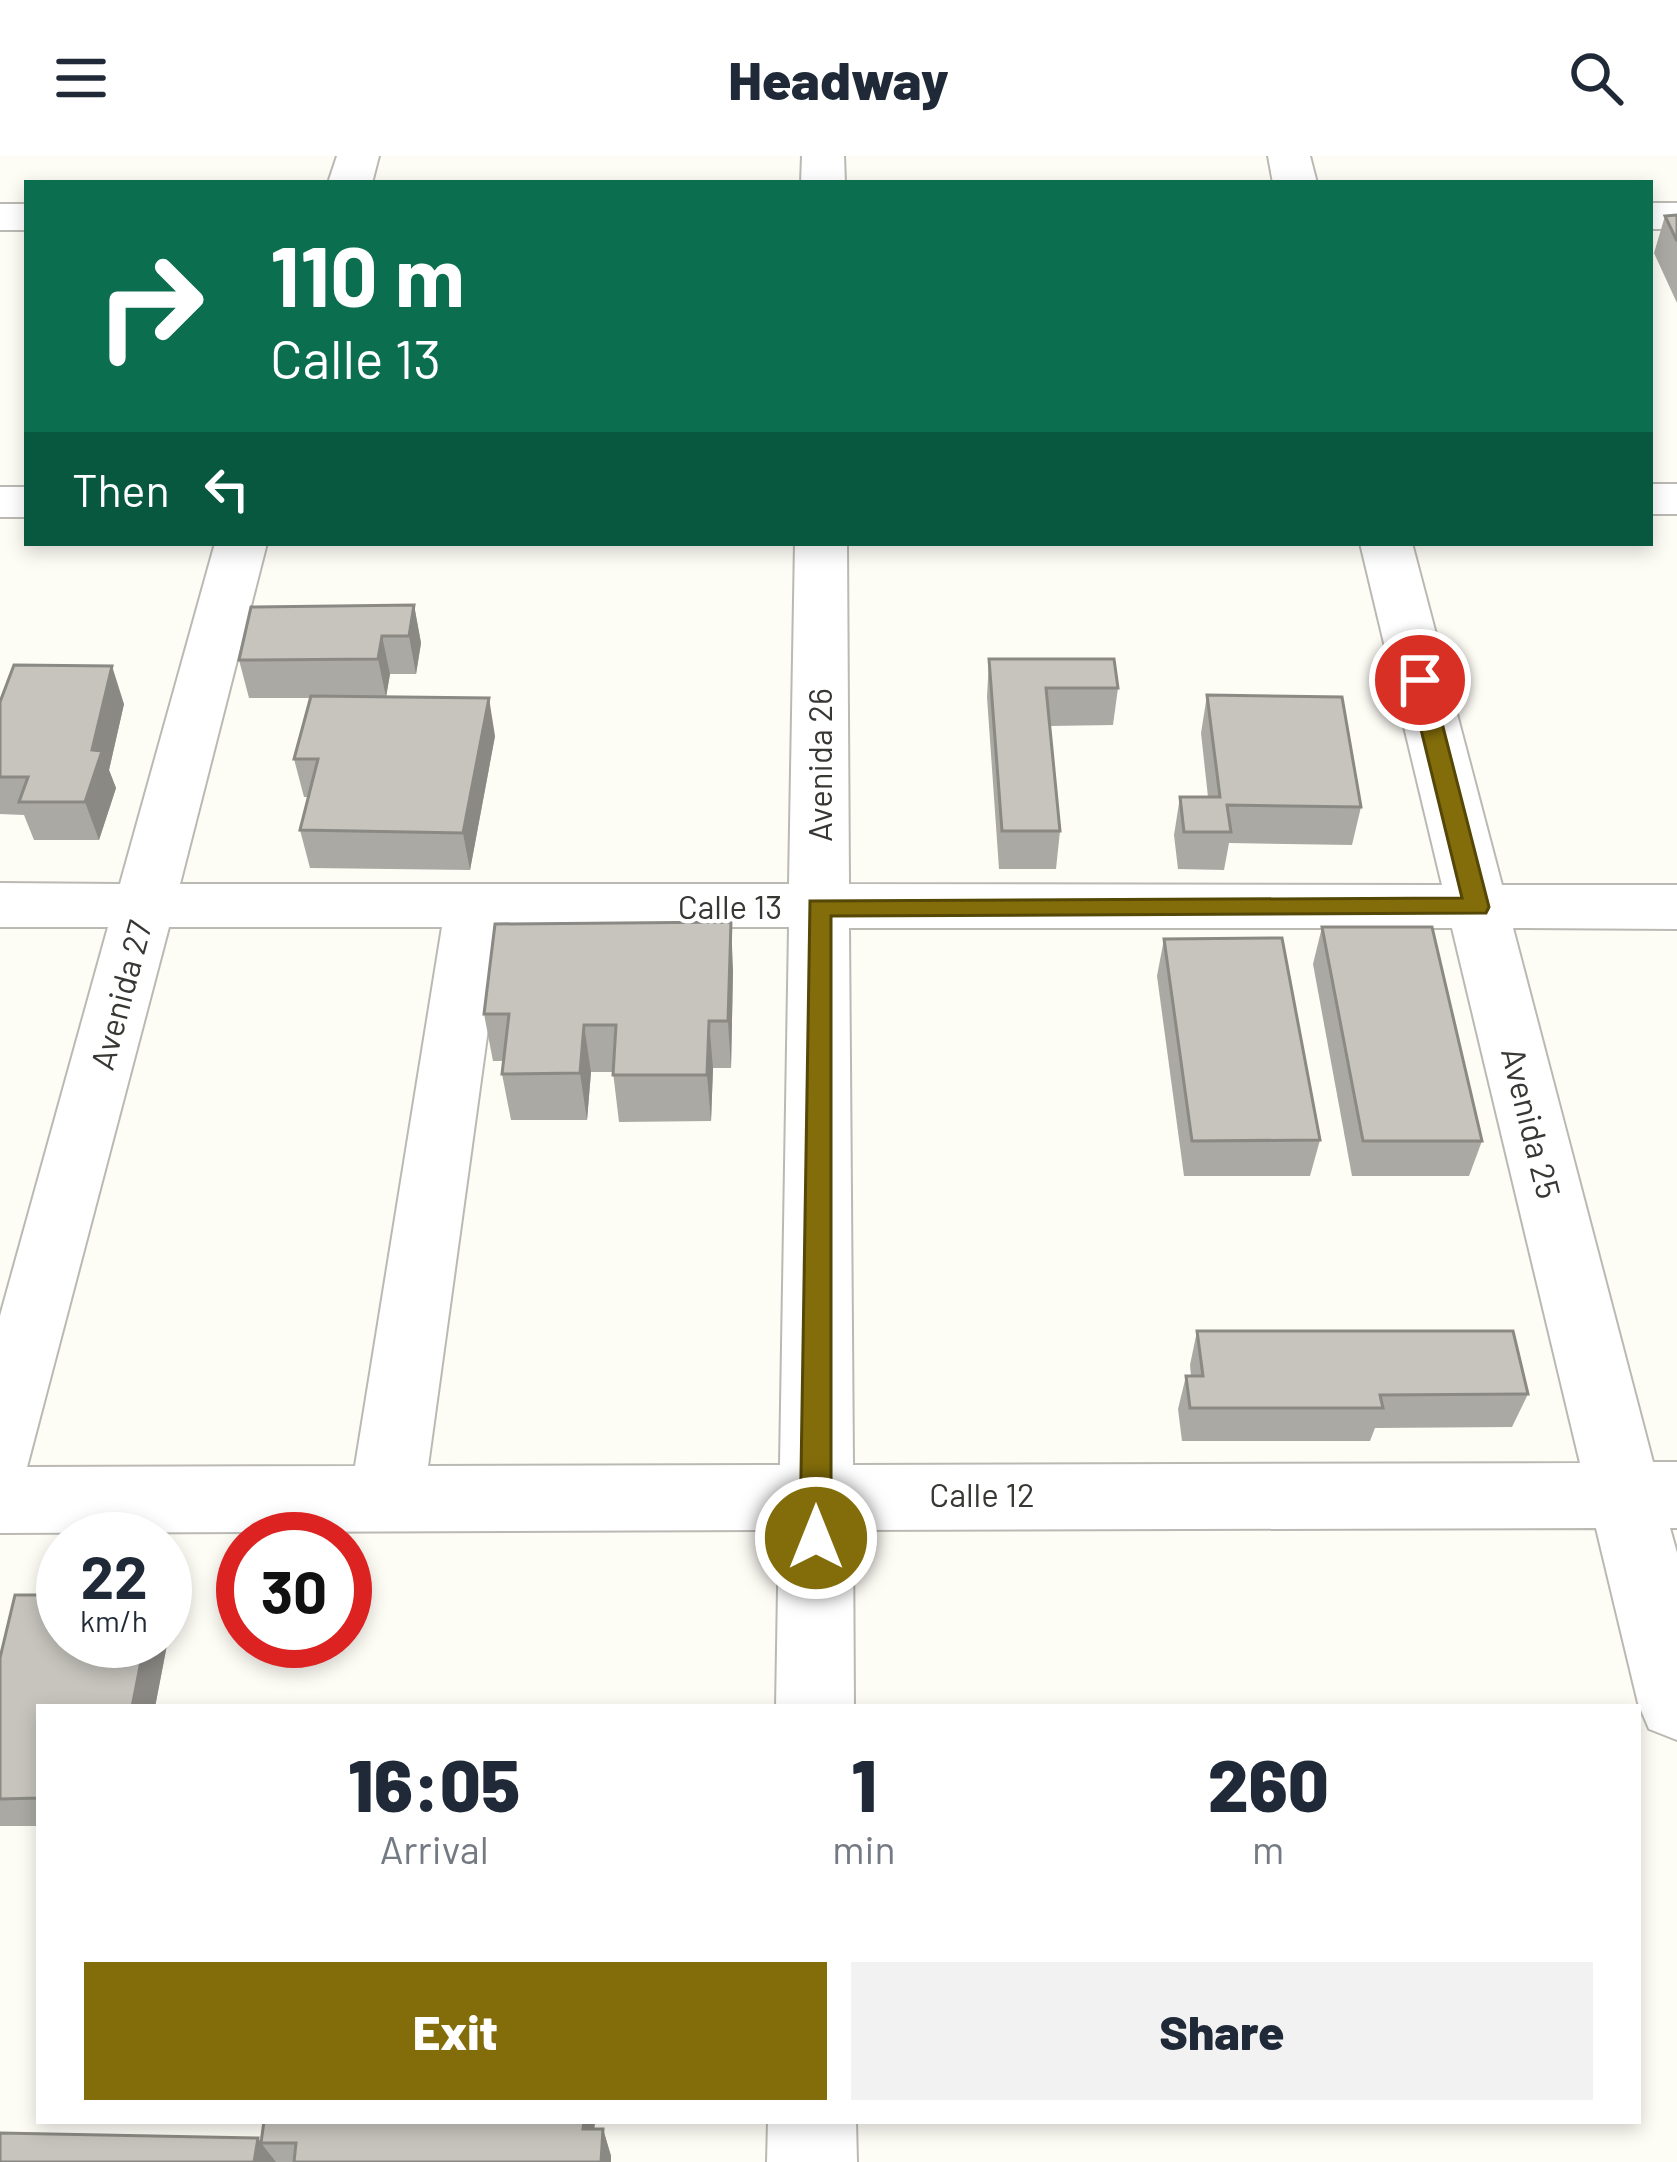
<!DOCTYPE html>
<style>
:root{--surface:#fff;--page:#f2f2f3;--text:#1f2937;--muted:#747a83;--accent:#836d0a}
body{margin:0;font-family:Barlow,sans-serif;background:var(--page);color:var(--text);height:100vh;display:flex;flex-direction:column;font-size:45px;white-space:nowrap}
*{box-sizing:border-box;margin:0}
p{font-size:39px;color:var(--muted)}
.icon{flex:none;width:66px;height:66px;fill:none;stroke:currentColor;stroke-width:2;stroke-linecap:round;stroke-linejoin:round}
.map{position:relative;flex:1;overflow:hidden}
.panel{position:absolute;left:36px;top:1548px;width:1605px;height:420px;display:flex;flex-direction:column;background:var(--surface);border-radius:0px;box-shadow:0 6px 18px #0003}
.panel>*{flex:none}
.hud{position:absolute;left:24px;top:24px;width:1629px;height:366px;border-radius:0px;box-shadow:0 6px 18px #0003;background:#0b6e4f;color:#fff;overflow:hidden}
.speed{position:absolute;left:36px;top:1356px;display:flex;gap:24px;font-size:60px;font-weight:700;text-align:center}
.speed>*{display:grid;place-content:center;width:156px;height:156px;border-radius:50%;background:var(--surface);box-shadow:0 6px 18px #0003;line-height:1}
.speed small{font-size:30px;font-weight:400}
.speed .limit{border:18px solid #d22;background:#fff;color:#111}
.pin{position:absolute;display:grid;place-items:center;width:102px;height:102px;color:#fff;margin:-51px;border:6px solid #fff;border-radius:50%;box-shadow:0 3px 12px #0007}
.me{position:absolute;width:132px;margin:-66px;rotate:0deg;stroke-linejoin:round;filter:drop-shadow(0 0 9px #0008)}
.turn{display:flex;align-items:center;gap:42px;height:252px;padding:0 48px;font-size:54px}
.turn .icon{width:156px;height:156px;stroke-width:2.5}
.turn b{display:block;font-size:84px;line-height:102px}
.then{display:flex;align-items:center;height:114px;padding:0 48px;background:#0003;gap:24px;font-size:45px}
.eta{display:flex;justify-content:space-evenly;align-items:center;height:204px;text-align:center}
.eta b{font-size:72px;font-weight:800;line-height:84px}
.action{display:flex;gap:24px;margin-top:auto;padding:24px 48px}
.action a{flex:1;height:138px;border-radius:0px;background:var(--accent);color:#fff;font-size:48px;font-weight:800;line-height:138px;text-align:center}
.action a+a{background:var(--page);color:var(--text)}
header{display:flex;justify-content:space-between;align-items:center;height:156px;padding:0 48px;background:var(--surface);font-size:54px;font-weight:800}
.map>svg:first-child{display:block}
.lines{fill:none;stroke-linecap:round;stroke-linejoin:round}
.minor-casing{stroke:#bbb9b3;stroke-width:4}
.minor{fill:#fff;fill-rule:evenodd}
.wall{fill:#aaa9a3}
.shaded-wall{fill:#8b8984}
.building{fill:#c6c4bd;stroke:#8b8984;stroke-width:3}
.route{fill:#836d0a;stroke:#554706;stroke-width:3}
.labels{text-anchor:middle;stroke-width:9;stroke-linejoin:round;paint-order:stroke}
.street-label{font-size:33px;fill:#383734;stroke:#fff}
</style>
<header><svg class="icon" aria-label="menu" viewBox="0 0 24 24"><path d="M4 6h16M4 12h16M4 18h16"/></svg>Headway<svg class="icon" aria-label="search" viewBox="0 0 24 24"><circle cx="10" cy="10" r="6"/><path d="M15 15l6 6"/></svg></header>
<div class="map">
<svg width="1677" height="2006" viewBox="0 0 1677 2006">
<rect width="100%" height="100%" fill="#fdfcf5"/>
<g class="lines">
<defs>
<g id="minor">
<path d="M337 0H379L372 27H328Z"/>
<path d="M802 0H844L845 27H801Z"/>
<path d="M1268 0H1310L1317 27H1273Z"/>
<rect x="1650" y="47" width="27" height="26"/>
<rect x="0" y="48" width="27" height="26"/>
<rect x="1650" y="328" width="27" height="30"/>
<rect x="0" y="331" width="27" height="30"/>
<path d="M215 387H267L180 728H789L795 387H847L849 728 1442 729 1360 387H1412L1502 729H1677V773L1513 772 1653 1306H1677V1372H1670L1677 1397V1584L1649 1573 1638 1547 1596 1372 853 1374 854 1551H776L779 1374 0 1377V1160L108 771H0V727L120 728ZM169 771H442L355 1310 27 1311ZM502 771H789L780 1309 428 1310ZM849 772H1452L1580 1307 853 1309Z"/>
<path d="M768 1965H856L857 2006H767Z"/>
</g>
</defs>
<use href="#minor" class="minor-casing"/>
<use href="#minor" class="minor"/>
</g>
<g class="wall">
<path d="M1677 59V147L1654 97 1665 60Z"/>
<path d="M414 449 421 487 416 518H390L386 541 495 580 470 714 310 712 300 674 309 641H304L294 603 310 542H249L239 504Z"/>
<path d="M989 503 1118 532 1113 569 1049 570 1060 675 1056 713H999L987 541Z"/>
<path d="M1207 539 1361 651 1352 689 1229 687 1224 714 1178 713 1174 679 1180 641H1208L1201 577Z"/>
<path d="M0 546 124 548 109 614 116 632 99 684H34L24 659 0 658Z"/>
<path d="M1322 771 1482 985 1469 1020H1352L1313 808Z"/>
<path d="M1164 783 1320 984 1310 1020H1184L1157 820Z"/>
<path d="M733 814 731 912H713L711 965 619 966 613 916H591L587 964H511L502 918 503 905H493L484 858Z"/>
<path d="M1197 1175 1528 1238 1512 1271 1375 1272 1370 1285H1182L1178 1253 1186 1220H1191L1190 1209Z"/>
<path d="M15 1439H63V1485H165V1457L171 1468 155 1551H39V1670H0V1502Z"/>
<path d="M264 1965H595L594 1973H603L611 2000V2006H0L258 1982 261 1986Z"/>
</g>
<g class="shaded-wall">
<path d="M414 449 421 487 416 518 409 480Z"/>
<path d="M382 480 390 518 386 541 378 503Z"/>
<path d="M112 510 124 548 109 614 116 632 99 684 85 646 92 594Z"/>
<path d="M489 542 495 580 470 714 463 677Z"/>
<path d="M731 766 733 814 731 912 728 865Z"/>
<path d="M709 865 713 912 711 965 707 919Z"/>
<path d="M584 869 591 916 587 964 580 917Z"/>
<path d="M165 1457 171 1468 155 1551H132L145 1485H165Z"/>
<path d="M584 1965H595L592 2000 583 1973Z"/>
<path d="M603 1973 611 2000V2006H601Z"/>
<path d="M258 1982 261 1987 276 2006H254Z"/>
</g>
<g class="building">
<path d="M1677 59V85L1665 60Z"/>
<path d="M414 449 409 480H382L378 503 239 504 251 451Z"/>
<path d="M989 503H1114L1118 532H1046L1060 675H1002Z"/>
<path d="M14 509 112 510 92 594 102 595 85 646H19L28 621H0V546Z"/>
<path d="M1207 539 1342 541 1361 651 1227 649 1231 676H1184L1180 641H1220Z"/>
<path d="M311 540 489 542 463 677 300 674 318 603H294Z"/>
<path d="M731 766 728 865H709L707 919H613L616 869H584L580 917 502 918 509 858H484L495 768Z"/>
<path d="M1322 771H1432L1482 985H1363Z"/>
<path d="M1282 782 1320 984 1192 985 1164 783Z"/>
<path d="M1197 1175H1513L1528 1238 1380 1239 1383 1252H1190L1186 1220H1203Z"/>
<path d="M15 1439H63V1485H145L132 1551H39V1642L0 1643V1502Z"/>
<path d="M264 1965H584L583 1973H603L601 2006H294L296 1987H261Z"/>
<path d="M0 1977 258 1982 254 2006H0Z"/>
</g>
<path class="route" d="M1420 516 1431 524 1489 751 1486 757 831 760V1382L827 1392H805L800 1382 810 745 1462 742 1409 524Z"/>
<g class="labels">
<g class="street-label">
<text transform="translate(820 609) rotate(-90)" y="12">Avenida 26</text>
<text x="730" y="763">Calle 13</text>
<text transform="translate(121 839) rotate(-75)" y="12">Avenida 27</text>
<text transform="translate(1531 967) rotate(76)" y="12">Avenida 25</text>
<text x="982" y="1351">Calle 12</text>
</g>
</g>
</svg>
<div class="speed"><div>22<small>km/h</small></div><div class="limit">30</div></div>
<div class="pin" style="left:1420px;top:524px;background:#d93025"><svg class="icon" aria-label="arrive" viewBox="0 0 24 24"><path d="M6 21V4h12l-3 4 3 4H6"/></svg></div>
<svg class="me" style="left:816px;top:1382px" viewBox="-20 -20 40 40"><circle r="17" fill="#836d0a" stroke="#fff" stroke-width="3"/><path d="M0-11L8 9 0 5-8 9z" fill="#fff"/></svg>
<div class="hud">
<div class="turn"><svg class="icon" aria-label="right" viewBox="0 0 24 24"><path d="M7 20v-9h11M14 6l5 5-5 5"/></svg><div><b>110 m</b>Calle 13</div></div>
<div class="then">Then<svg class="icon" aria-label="left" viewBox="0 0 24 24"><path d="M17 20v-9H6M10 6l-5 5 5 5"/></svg></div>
</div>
<section class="panel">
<div class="eta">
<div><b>16:05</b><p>Arrival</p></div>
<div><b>1</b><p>min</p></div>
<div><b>260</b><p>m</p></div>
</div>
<div class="action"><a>Exit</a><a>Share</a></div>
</section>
</div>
